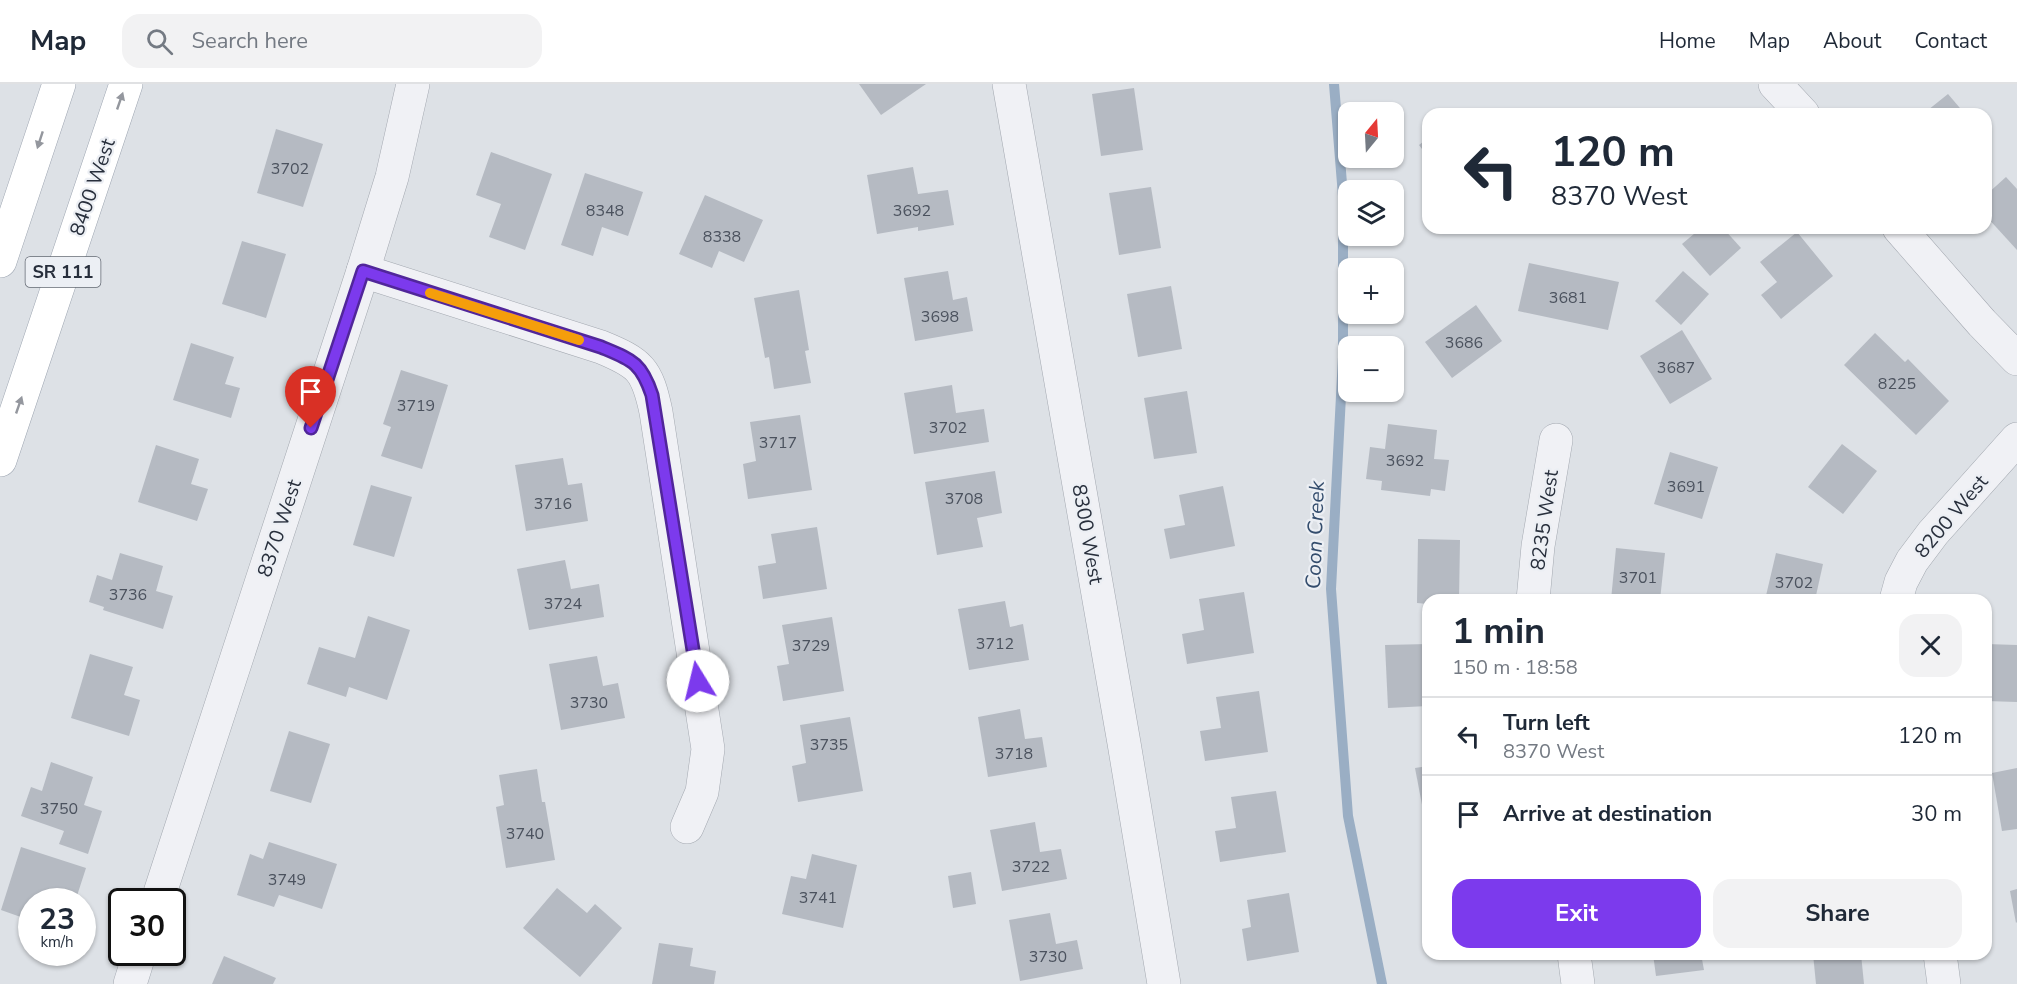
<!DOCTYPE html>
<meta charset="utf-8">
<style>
:root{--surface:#fff;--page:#f2f2f3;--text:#1f2937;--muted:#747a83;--line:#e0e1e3;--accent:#7c3aed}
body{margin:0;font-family:"Nunito Sans",sans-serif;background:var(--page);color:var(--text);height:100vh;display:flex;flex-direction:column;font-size:22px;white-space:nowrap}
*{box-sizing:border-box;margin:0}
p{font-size:20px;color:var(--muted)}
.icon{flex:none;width:33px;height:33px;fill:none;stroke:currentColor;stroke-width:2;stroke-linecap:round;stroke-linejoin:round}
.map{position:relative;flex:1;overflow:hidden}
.side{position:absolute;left:1422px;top:510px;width:570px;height:366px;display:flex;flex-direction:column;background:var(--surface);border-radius:18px;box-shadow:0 2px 4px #0004}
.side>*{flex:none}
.top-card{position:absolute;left:1422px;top:24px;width:570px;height:126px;border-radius:18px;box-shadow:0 2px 4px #0004;background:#fff;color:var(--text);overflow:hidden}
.needle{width:39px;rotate:18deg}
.controls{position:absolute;left:1338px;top:18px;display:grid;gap:12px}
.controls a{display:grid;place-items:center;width:66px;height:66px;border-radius:12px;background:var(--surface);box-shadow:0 2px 4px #0004;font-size:30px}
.speed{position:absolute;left:18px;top:804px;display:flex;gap:12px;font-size:30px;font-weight:700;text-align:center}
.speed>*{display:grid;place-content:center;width:78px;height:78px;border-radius:50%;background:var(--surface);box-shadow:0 2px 4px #0004;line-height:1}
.speed small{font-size:15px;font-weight:400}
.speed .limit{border:3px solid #111;border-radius:9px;background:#fff;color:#111}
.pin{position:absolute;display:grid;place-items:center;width:51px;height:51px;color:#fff;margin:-62px -26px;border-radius:50% 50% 50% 0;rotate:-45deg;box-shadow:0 0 6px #0007}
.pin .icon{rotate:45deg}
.me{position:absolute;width:66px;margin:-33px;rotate:351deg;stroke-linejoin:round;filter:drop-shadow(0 0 4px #0008)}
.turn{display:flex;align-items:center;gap:21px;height:126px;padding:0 30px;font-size:27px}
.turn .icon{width:78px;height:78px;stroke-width:2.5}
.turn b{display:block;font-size:42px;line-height:51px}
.round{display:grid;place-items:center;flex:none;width:63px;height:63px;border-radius:18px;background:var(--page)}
.headline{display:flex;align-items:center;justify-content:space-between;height:102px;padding:0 30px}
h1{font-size:36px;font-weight:700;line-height:45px}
.primary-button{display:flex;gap:12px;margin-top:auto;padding:12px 30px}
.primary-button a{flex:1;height:69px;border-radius:18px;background:var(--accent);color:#fff;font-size:24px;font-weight:700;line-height:69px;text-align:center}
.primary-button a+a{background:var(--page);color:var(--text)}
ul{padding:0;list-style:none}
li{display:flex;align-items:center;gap:18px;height:78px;padding:0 30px;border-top:2px solid var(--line)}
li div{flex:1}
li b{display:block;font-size:22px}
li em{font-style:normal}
header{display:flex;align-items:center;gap:36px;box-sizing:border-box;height:84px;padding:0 30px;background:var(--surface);border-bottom:2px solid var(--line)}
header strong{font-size:28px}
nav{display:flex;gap:33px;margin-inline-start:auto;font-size:21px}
.search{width:420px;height:54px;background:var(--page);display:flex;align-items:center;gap:15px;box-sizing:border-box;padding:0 21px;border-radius:18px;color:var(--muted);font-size:22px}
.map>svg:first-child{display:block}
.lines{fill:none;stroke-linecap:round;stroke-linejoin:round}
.stream{stroke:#9aaec4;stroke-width:10}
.building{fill:#b5bac2}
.minor-casing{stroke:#a3a8b0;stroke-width:34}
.primary-casing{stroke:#9da5b1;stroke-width:34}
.minor{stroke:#f0f1f5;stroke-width:33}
.primary{stroke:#fff;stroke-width:33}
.oneway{fill:#94979e}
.route-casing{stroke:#51269a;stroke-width:15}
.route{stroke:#7c3aed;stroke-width:10}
.slow{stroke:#f59e0b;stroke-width:10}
.labels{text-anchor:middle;stroke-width:4.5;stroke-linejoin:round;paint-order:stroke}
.number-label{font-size:16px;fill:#4b525e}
.shield{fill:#eceff4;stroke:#636973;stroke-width:1.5}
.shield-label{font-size:18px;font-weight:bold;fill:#282f3c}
.street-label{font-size:20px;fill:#282f3c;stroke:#eceff4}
.water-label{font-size:21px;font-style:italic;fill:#344d6d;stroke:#eceff4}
</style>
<header>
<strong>Map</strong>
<div class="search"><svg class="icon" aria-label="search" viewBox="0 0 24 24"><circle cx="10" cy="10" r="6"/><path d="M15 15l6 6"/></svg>Search here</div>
<nav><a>Home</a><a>Map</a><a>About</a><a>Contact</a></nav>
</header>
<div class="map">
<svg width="2017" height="900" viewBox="0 0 2017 900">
<rect width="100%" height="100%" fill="#dde1e6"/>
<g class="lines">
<path class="stream" d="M1334 0 1343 112V273L1331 505 1348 732 1382 900"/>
</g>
<g class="building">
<path d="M859 0H926L881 31Z"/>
<path d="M1134 4 1143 66 1101 72 1092 10Z"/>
<path d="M1948 10 1965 30H1923Z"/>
<path d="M276 45 323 60 303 123 257 109Z"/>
<path d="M1428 54V73L1419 61Z"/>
<path d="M491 68 552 90 525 166 489 153 501 120 476 111Z"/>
<path d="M913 83 918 110 948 106 954 141 918 147V143L877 150 867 91Z"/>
<path d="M585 89 643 108 628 152 602 143 593 172 561 161Z"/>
<path d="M2006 93 2017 105V166L1986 132V111Z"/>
<path d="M1151 103 1161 164 1119 171 1109 109Z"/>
<path d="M705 111 763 136 744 178 719 167 712 184 679 170Z"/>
<path d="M1701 144H1723L1741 164 1710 192 1682 160Z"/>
<path d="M1797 148 1833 192 1781 235 1761 211 1777 198 1760 178Z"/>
<path d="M242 157 286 170 266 234 222 220Z"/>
<path d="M1529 179 1619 198 1608 246 1518 227Z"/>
<path d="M948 187 953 216 967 213 973 247 915 257 904 194Z"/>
<path d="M1683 187 1709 210 1681 241 1655 217Z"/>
<path d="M1171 202 1182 265 1138 273 1127 210Z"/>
<path d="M799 206 809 266 805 267 811 299 774 305 769 273 765 274 754 214Z"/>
<path d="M1476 221 1502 257 1452 294 1425 258Z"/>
<path d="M1682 246 1712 295 1670 320 1640 272Z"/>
<path d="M1875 249 1905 278 1908 275 1949 317 1916 351 1844 281Z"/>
<path d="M191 259 234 273 225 300 240 304 231 334 173 316Z"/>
<path d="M401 286 448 301 422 385 381 372 391 343 383 340Z"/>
<path d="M952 301 956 329 984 325 989 358 914 370 904 309Z"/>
<path d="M1187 307 1197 369 1154 375 1144 314Z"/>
<path d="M800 331 812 406 748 415 743 380 756 377 750 338Z"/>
<path d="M1388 340 1437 346 1434 375 1449 376 1445 407 1431 405 1430 412 1381 406 1382 397 1366 395 1370 363 1385 365Z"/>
<path d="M1842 360 1877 387 1843 430 1808 403Z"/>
<path d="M156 361 199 375 191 400 208 405 197 437 138 418Z"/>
<path d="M1670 368 1718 383 1702 435 1654 420Z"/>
<path d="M563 374 568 401 582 399 588 437 526 447 515 381Z"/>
<path d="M995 387 1002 429 977 434 983 463 937 471 925 398Z"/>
<path d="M371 401 412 413 394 473 353 461Z"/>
<path d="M1223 402 1235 462 1170 475 1164 445 1185 441 1179 411Z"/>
<path d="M817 443 827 505 763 515 758 482 776 479 771 450Z"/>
<path d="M1418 455 1460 456 1459 516H1428V520L1417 519Z"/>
<path d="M1616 464 1665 469 1660 516H1611Z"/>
<path d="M120 469 163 482 156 507 173 512 163 545 103 526 104 523 89 518 97 491 112 496Z"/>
<path d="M1776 469 1823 480 1815 516H1765Z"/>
<path d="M565 476 571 505 599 500 604 533 529 546 517 485Z"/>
<path d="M1244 508 1254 569 1187 580 1182 550 1204 546 1199 515Z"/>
<path d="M1005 517 1010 543 1023 540 1029 576 969 586 958 525Z"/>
<path d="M368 532 410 546 387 616 349 603 346 613 307 600 319 563 355 574Z"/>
<path d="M832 533 844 607 783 617 777 582 789 580 782 541Z"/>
<path d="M1428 560V622L1388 624 1385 561Z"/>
<path d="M1986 560 2017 561V618L1986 617Z"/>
<path d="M90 570 133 583 124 611 140 616 129 652 71 634Z"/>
<path d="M597 572 603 602 618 599 625 634 561 646 549 580Z"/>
<path d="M1259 607 1268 668 1205 677 1200 647 1221 644 1216 613Z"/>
<path d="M1020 625 1025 655 1042 653 1047 683 988 693 978 633Z"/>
<path d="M850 633 863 707 798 718 792 682 806 679 800 641Z"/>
<path d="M289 647 330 660 311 719 270 707Z"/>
<path d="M51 678 93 693 84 721 102 727 88 770 59 760 64 747 21 732 31 703 42 707Z"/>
<path d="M1428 682V746L1427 747 1415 684Z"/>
<path d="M2017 684V745L2002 747 1992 689Z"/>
<path d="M537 685 542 718H545L555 776 506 784 496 723 504 721 499 691Z"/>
<path d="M1276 707 1286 768 1220 778 1215 747 1236 744 1231 713Z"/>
<path d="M1035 738 1040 768 1061 765 1067 795 1002 807 990 746Z"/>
<path d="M269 758 337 780 322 825 279 811 274 823 237 811 250 770 263 775Z"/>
<path d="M21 763 86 784 75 818 61 815 60 818H32V837L1 826Z"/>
<path d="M812 770 857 781 843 844 782 830 791 792 806 795Z"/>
<path d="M971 788 976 820 953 824 948 792Z"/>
<path d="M557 804 587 829 595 820 622 844 580 893 523 844Z"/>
<path d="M2017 805V838L2016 839 2010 807Z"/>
<path d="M1289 809 1299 868 1247 877 1242 845 1251 843 1247 816Z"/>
<path d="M1050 829 1056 860 1077 856 1083 885 1020 897 1009 836Z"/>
<path d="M659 859 693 864 690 882 716 887 714 900H652Z"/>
<path d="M1653 870H1701L1704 886 1656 892Z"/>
<path d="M1813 870H1861L1864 900H1816Z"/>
<path d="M224 872 276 894 273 900H212Z"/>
</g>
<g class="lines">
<defs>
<g id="minor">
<path d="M1009 0 1124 659 1164 900"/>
<path d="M1775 0 1803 30"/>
<path d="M1899 144 1982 239 2017 275"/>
<path d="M363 187 601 263C640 279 647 285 656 328L708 665 702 708 687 743"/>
<path d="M1533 516 1538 462 1556 356"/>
<path d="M1896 516 1901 498 1912 477 1933 449 2017 355"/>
<path d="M157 818 363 187 392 93 413 0"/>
<path d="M1574 870 1578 900"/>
<path d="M1940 870 1944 900"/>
<path d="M130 900 140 868"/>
</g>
<g id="primary">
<path d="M0 177 59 0"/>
<path d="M0 376 126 0"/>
</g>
</defs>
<use href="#minor" class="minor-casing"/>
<use href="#primary" class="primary-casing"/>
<use href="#minor" class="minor"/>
<use href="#primary" class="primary"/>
</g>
<defs><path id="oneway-solid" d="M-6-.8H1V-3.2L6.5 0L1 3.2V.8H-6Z" transform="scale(1.5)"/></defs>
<g class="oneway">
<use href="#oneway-solid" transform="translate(120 17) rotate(-71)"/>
<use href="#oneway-solid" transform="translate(40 56) rotate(108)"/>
<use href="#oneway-solid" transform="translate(19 321) rotate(-71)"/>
</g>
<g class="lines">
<defs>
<path id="route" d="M311 344 363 187 601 263C632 276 641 278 652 311L698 597"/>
</defs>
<use href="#route" class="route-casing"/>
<use href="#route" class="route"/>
<path class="slow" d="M430 209 579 256"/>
</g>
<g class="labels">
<g class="number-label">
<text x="290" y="90">3702</text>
<text x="605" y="132">8348</text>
<text x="912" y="132">3692</text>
<text x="722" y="158">8338</text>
<text x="1568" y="219">3681</text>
<text x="940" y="238">3698</text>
<text x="1464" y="264">3686</text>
<text x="1676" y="289">3687</text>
<text x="1897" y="305">8225</text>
<text x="416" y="327">3719</text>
<text x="948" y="349">3702</text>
<text x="778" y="364">3717</text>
<text x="1405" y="382">3692</text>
<text x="1686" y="408">3691</text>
<text x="964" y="420">3708</text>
<text x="553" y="425">3716</text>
<text x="1638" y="499">3701</text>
<text x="1794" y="504">3702</text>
<text x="128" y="516">3736</text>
<text x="563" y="525">3724</text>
<text x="995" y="565">3712</text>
<text x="811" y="567">3729</text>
<text x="589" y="624">3730</text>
<text x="829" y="666">3735</text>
<text x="1014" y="675">3718</text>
<text x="59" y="730">3750</text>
<text x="525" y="755">3740</text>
<text x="1031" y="788">3722</text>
<text x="287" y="801">3749</text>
<text x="818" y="819">3741</text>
<text x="1048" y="878">3730</text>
</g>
<rect class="shield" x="25.5" y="173" width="75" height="30" rx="4.5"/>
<g class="shield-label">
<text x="63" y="194">SR 111</text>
</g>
<g class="street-label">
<text transform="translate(92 103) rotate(-71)" y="7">8400 West</text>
<text transform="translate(1951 432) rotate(-50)" y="7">8200 West</text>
<text transform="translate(1544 436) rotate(-82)" y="7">8235 West</text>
<text transform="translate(279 444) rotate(-72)" y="7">8370 West</text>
<text transform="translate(1088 450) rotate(80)" y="7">8300 West</text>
</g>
<g class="water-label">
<text transform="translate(1315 451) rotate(-88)" y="7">Coon Creek</text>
</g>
</g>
</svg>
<div class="controls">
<a><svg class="needle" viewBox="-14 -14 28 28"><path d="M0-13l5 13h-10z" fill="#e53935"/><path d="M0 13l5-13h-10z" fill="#747a83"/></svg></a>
<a><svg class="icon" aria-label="layers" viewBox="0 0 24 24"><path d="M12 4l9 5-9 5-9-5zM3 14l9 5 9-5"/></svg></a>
<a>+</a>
<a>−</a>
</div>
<div class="speed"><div>23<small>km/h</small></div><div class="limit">30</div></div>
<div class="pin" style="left:311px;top:344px;background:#d93025"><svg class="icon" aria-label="arrive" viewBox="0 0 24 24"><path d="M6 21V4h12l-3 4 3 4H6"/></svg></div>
<svg class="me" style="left:698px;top:597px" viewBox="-20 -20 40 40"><circle r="19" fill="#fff"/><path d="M0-13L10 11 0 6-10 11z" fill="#7c3aed"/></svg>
<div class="top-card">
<div class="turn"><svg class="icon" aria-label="left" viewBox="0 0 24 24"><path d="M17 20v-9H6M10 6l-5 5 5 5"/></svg><div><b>120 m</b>8370 West</div></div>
</div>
<section class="side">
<div class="headline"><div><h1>1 min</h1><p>150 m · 18:58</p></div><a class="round"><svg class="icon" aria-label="close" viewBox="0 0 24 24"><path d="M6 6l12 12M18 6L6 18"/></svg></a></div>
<ul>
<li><svg class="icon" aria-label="left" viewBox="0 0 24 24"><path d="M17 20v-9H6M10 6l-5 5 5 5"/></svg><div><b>Turn left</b><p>8370 West</p></div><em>120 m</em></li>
<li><svg class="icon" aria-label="arrive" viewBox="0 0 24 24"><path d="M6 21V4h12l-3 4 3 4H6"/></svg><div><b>Arrive at destination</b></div><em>30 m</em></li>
</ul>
<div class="primary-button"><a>Exit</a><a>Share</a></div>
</section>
</div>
